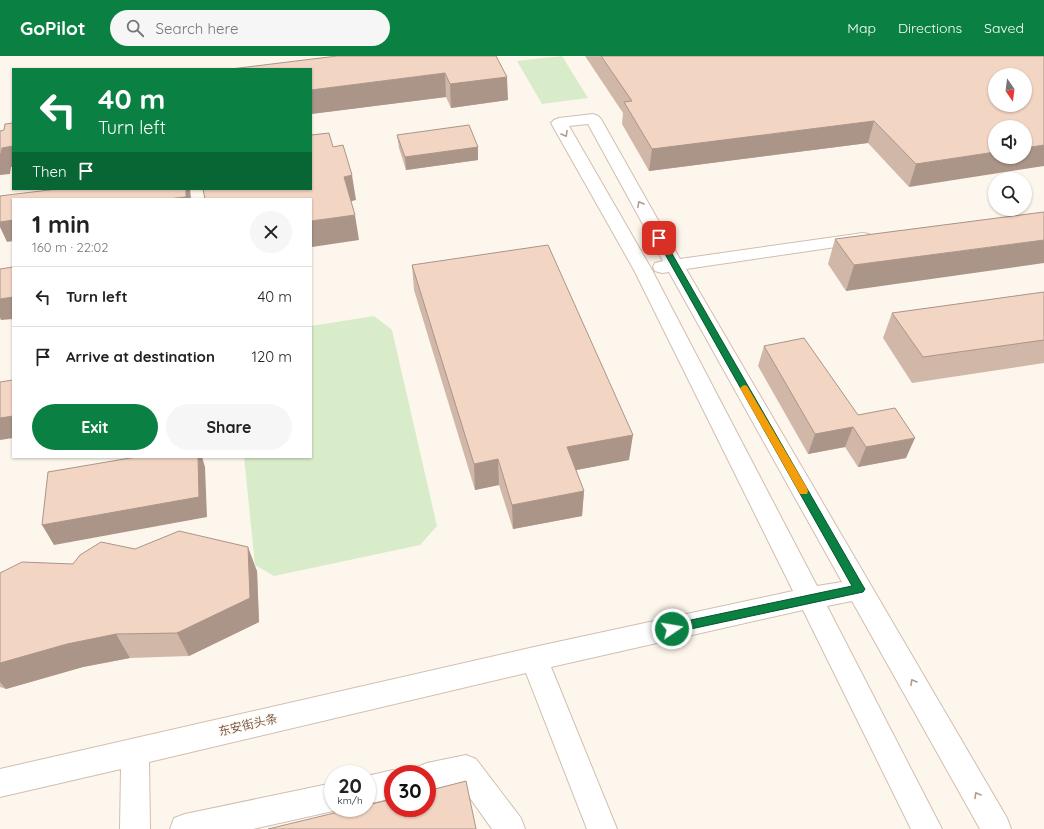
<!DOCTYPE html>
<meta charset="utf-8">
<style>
:root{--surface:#fff;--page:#f6f6f6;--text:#222;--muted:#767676;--line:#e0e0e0;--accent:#0b8043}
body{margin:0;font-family:Quicksand,"Noto Sans SC",sans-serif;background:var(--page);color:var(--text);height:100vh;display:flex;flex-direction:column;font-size:15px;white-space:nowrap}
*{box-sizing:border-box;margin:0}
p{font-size:13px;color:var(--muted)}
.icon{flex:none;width:22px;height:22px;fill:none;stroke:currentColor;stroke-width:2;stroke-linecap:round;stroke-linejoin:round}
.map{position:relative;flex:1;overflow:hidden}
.panel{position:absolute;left:12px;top:142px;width:300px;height:260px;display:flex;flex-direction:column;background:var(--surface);border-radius:0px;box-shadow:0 1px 3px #0004}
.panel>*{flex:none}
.guide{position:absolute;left:12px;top:12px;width:300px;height:122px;border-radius:0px;box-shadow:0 1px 3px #0004;background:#0b8043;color:#fff;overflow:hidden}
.needle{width:26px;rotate:166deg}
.fabs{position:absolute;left:988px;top:12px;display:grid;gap:8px}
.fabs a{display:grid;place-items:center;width:44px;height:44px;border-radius:50%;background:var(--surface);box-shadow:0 1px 3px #0004;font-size:20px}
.speed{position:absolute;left:324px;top:709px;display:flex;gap:8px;font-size:20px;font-weight:700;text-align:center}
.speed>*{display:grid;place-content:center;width:52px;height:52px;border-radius:50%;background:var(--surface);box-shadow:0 1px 3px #0004;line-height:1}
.speed small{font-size:10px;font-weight:400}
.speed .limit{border:6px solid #d22;background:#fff;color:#111}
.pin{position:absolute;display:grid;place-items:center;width:34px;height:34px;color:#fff;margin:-17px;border-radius:8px;box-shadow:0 2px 6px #0006}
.me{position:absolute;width:44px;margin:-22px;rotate:78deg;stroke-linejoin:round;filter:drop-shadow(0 0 3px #0008)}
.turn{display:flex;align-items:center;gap:14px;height:84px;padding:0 20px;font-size:18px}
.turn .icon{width:52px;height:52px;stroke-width:2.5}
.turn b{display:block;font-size:28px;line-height:34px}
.then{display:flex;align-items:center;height:38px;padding:0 20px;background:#0003;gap:8px;font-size:15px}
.round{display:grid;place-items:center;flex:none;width:42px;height:42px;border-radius:21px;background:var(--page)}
.headline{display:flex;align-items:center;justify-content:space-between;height:68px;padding:0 20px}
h1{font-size:24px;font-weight:700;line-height:30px}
.action{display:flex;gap:8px;margin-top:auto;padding:8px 20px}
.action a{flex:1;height:46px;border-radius:24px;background:var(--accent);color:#fff;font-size:16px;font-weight:700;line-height:46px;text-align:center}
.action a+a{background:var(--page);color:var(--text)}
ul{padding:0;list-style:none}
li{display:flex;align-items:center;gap:12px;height:60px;padding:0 20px;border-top:1px solid var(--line)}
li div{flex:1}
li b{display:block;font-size:15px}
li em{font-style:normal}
header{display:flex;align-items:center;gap:24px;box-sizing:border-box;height:56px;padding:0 20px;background:var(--accent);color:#fff}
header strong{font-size:19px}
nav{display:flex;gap:22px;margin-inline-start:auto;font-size:14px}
.search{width:280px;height:36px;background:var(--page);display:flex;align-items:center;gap:10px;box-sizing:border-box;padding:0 14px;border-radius:22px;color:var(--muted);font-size:15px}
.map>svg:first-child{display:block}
.green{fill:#d8ecc9}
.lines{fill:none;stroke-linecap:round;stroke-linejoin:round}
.street-casing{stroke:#d1beb0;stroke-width:2}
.street{fill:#fff;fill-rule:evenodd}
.wall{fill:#d1b7a8}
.shaded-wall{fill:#aa9588}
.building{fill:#f3d5c3;stroke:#aa9588;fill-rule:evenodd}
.oneway{stroke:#af9d94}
.route{fill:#0b8043;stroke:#07532c}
.slow{fill:#f59e0b}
.labels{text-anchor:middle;stroke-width:3;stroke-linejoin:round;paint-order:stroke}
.near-street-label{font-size:12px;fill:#7a5c4d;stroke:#fffaf3}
</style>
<header>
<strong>GoPilot</strong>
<div class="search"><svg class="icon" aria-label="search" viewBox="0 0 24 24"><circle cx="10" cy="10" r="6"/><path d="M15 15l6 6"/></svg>Search here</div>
<nav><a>Map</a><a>Directions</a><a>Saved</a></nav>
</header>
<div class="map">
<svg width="1044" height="773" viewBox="0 0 1044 773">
<rect width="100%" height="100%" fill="#fdf6ec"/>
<g class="green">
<path d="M562 0 588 42 542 48 517 5Z"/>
<path d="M374 260 392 274 437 470 420 489 274 520 255 509 244 401H311V270Z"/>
</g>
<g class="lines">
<defs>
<g id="street">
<path d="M593 58 598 60 601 63 680 203 863 177 869 178 872 182 869 186 863 187 686 213 1007 762 1011 773H980L852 545 827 550 942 773H911L803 554 551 611 617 773H587L526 617 149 706 150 773H120L121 713 0 741V713L534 591 793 535 634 214 551 67 554 64 559 62ZM588 68 663 205 655 207 653 211 655 215 662 217 669 216 842 526 817 530 652 214 569 70Z"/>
<path d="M466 699 476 703 521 762 525 773H492L460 728 427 735V718H414L417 711 427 707Z"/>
<path d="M393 714 403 718H393V742L367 748V720Z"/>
<path d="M333 727V752H341L333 755 253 773H170L174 762 185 758Z"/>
</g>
</defs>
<use href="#street" class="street-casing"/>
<use href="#street" class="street"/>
</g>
<g class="wall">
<path d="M496 0 508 44 451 52 446 41 311 58Z"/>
<path d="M585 0H1044L909 131 868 87 649 115 622 68 623 57Z"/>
<path d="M397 79 478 91V104L406 114 399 92Z"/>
<path d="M1044 156 846 235 828 208 835 183Z"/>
<path d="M412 209 629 404 576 414 584 435 582 460 513 473 499 429 475 434 414 234Z"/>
<path d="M1044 236V307L912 327 883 282 892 257Z"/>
<path d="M764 290 858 359 906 402 858 411 845 391 808 398 758 310Z"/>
<path d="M135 493 257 515 259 566 189 600 130 602 83 611 6 633 0 631V517L73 508Z"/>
</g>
<g class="shaded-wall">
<path d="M445 17 446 41 311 58V34Z"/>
<path d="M507 21 508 44 451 52 450 28Z"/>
<path d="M874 65 868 87 649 115 652 93Z"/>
<path d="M1044 89V110L909 131 916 108 995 96V101H1025V92Z"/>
<path d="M13 90V111H11L10 118 0 119V98L2 92Z"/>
<path d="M478 91V104L406 114 405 101Z"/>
<path d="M352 119 356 144 348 146 344 121Z"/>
<path d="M186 133H190L191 143H168Z"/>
<path d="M355 159 359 184 312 191 311 184V165Z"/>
<path d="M13 164V185L7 186 0 171V166Z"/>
<path d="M1044 184V207L846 235 854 209Z"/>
<path d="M13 241V263L1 264 0 262V243Z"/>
<path d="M13 360V382L0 384V362Z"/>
<path d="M853 371 845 391 808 398 815 378Z"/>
<path d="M633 379 629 404 566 416 567 391Z"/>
<path d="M915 382 906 402 858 411 866 391Z"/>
<path d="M198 401H202L205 411 207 461 54 489 42 469Z"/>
<path d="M498 403 499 429 475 434 474 408Z"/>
<path d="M584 435 582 460 513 473 512 449Z"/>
<path d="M248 491 257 515 259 566 189 600 177 577Z"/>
<path d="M116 578 130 602 83 611 6 633 0 626V607L67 588Z"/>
</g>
<g class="building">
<path d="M337 0H496L507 21 450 28 445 17 311 34V13H231Z"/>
<path d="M601 0H1044V89L1025 92V71H995V96L916 108 874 65 652 93 624 46 632 45ZM995 19H1025V49H995Z"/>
<path d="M13 67V90L2 92 1 98H0V75L4 74 5 68Z"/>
<path d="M469 69 478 91 405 101 397 79Z"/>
<path d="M329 77 333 91 343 89 352 119 344 121 355 159 311 165V143H205L203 133H311V79Z"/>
<path d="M57 133H186V141L168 143H13V164L0 166V140Z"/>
<path d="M1044 156V184L854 209 835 183Z"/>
<path d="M548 189 633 379 567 391 584 435 512 449 498 403 474 408 412 209Z"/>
<path d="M13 211V241L0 243V213Z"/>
<path d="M1044 236V284L923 301 892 257Z"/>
<path d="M804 282 858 359 895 352 915 382 866 391 853 371 815 378 764 290Z"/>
<path d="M13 324V360L0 362V326Z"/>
<path d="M136 401H198L199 441 42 469 48 416Z"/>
<path d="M179 475 248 491 250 542 177 577 116 578 67 588 0 607V517L22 506 73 508 80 499 101 486 135 493Z"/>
<path d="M466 725 476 773H268L355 752H367V749L393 743V752H427V735Z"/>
</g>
<defs><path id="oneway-chevron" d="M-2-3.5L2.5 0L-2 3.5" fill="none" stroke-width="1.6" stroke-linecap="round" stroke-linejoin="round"/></defs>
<g class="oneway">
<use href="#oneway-chevron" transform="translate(565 78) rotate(60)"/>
<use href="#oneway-chevron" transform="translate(640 148) rotate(-119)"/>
<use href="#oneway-chevron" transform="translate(913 626) rotate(-120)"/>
<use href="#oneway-chevron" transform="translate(977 739) rotate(-120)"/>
</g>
<path class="route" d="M659 180 663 182 863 530 865 533 863 536 672 577 668 576 667 573 668 570 672 568 852 530 656 182Z"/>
<path class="slow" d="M744 329 747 330 807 432 808 435 807 438H800L740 332Z"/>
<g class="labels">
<g class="near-street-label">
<text transform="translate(248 669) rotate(-13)" y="4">东安街头条</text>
</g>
</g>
</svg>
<div class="fabs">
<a><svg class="needle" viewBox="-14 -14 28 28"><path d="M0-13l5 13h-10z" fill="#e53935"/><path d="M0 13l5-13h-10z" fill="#767676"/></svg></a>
<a><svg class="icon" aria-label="sound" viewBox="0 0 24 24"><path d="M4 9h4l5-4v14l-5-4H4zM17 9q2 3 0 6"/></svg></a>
<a><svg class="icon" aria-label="search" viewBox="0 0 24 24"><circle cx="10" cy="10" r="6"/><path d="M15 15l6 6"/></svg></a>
</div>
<div class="speed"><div>20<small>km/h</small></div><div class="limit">30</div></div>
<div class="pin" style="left:659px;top:182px;background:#d93025"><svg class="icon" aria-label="arrive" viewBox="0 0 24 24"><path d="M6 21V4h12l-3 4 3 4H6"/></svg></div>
<svg class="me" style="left:672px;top:573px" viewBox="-20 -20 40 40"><circle r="17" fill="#0b8043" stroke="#fff" stroke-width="3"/><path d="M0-11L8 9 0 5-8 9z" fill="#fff"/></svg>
<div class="guide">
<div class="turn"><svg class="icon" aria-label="left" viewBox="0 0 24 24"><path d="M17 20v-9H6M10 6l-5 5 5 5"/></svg><div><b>40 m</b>Turn left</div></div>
<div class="then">Then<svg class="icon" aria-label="arrive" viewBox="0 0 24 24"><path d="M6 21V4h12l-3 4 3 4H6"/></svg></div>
</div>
<section class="panel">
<div class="headline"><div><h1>1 min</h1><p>160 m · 22:02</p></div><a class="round"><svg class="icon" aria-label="close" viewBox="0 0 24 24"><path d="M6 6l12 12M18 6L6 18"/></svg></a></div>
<ul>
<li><svg class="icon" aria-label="left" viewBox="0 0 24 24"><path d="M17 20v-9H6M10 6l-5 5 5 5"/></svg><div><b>Turn left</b></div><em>40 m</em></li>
<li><svg class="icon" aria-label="arrive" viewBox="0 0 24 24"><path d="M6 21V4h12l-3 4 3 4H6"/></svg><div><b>Arrive at destination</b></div><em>120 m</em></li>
</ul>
<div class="action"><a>Exit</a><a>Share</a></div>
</section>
</div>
